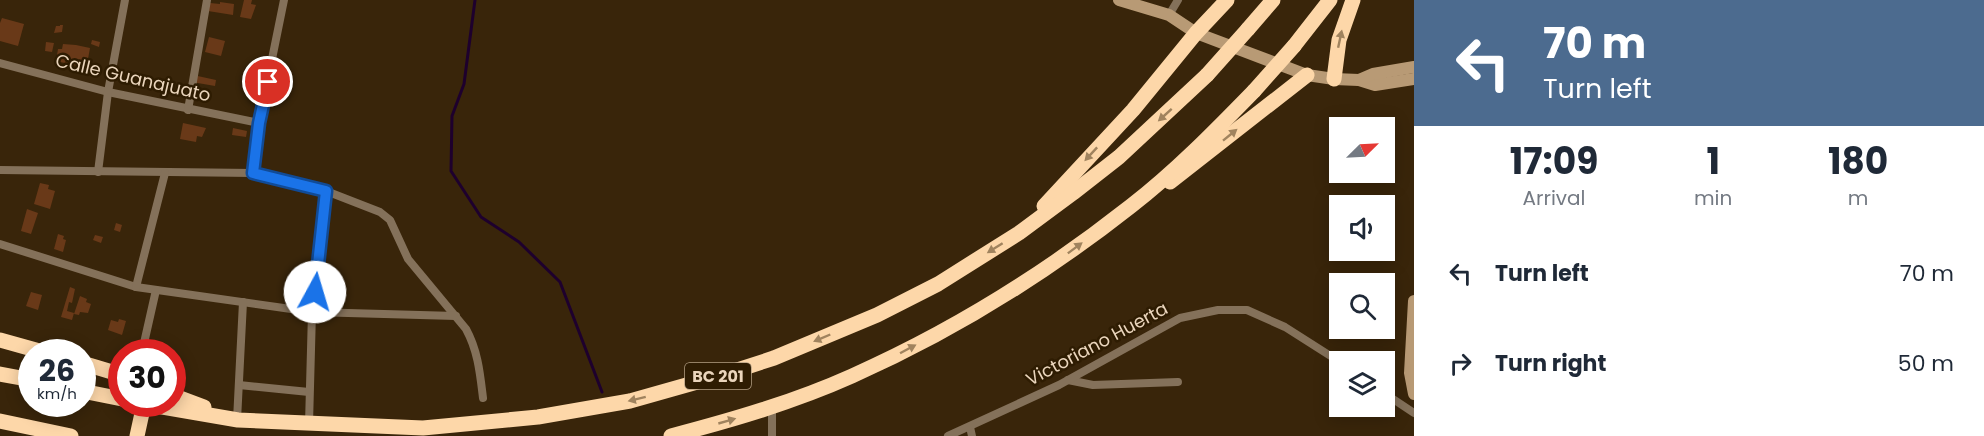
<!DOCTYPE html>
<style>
:root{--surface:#fff;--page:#f2f2f3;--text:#1f2937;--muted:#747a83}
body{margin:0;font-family:Poppins,sans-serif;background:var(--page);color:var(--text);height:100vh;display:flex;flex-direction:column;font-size:22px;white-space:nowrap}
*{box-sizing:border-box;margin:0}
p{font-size:20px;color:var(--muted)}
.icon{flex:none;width:33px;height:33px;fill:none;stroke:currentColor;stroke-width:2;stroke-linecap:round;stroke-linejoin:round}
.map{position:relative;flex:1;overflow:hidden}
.sheet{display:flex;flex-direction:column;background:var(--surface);width:570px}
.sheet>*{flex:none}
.top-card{background:#4c6b8f;color:#fff;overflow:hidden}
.needle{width:39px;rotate:66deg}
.buttons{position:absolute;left:1329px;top:117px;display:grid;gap:12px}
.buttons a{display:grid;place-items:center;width:66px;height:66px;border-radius:0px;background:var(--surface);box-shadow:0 3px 15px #0003;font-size:30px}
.speed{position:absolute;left:18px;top:339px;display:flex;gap:12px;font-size:30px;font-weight:700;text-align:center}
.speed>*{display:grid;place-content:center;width:78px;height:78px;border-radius:50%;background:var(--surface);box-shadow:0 3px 15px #0003;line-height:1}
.speed small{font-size:15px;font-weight:400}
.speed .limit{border:9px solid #d22;background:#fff;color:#111}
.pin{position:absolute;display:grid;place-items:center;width:51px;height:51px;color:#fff;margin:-26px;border:3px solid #fff;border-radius:50%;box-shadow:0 2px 6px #0007}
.me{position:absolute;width:66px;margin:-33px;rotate:6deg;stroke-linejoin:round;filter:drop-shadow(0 0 4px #0008)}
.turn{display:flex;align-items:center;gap:21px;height:126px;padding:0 30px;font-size:27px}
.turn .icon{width:78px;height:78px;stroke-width:2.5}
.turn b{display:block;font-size:42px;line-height:51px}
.eta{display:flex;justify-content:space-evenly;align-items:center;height:102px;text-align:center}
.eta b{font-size:36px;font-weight:700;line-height:42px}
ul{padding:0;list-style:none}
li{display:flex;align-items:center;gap:18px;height:90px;padding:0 30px}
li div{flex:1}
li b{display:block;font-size:22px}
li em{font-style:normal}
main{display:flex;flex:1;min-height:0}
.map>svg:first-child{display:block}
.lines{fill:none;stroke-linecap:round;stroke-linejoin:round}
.stream{stroke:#1e002d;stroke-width:3}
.building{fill:#693918}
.street{stroke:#84715a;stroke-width:8}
.secondary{stroke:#b89a75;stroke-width:12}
.highway{stroke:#fdd7a9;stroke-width:15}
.highway-bridge{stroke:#fdd7a9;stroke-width:15}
.oneway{fill:#a0835e}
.route-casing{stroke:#114b97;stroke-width:15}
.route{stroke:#1a73e8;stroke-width:10}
.labels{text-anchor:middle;stroke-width:5;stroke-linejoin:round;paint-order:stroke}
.shield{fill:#2e1c02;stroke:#b29e84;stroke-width:1.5}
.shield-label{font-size:16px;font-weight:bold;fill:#ead5bc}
.street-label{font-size:18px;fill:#ead5bc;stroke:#2e1c02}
</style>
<main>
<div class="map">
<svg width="1414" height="436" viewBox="0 0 1414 436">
<rect width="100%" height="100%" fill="#39250a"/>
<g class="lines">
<path class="stream" d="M475 0 464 84 452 116 451 171 481 217 519 242 560 282 602 392"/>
</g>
<g class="building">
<path d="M244 0H252L251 4 256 5 251 19 240 17Z"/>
<path d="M220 2 234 4 233 15 208 11 210 3 220 4Z"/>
<path d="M2 18 24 24 18 46 0 41V23Z"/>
<path d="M60 25H63L62 32 54 33 56 26H60Z"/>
<path d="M209 37 225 41 221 56 205 52Z"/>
<path d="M92 40 100 42 99 47 91 44Z"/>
<path d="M46 42 54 43 52 52 45 51Z"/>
<path d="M63 44 76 45 90 48 86 70 77 68 78 66 56 61 58 49H62Z"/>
<path d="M193 75 216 80 215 86 192 82Z"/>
<path d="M183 123 206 128 202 137 197 136 196 142 180 139Z"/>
<path d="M233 128 247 131 246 137 232 135Z"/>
<path d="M40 183 49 185 48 189 55 191 50 209 34 204Z"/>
<path d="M27 209 38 213 31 234 21 231Z"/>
<path d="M116 223 122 225 120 232 114 230Z"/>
<path d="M58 234 64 236 63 239 66 240 63 252 54 249Z"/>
<path d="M95 235 103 237 101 243 93 240Z"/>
<path d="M70 287 75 289 72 303 69 302 67 311 74 313 72 320 61 317Z"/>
<path d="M31 292 42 295 38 310 26 306Z"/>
<path d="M80 296 87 299 86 302 91 304 88 313 80 312 79 315 74 314Z"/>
<path d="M119 319 126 321 122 335 108 330 111 320 118 322Z"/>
</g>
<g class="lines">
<g class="street">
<path d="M1169 15 1178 0"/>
<path d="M0 63 108 92 259 123"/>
<path d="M188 110 207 0"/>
<path d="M0 170 253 173 259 123 284 0"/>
<path d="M98 172 108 92 125 0"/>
<path d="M253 173 326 191 380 212 390 220 408 259 466 329C478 351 480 373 483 398"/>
<path d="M0 244 136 287 312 312 456 316"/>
<path d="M136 287 165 173"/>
<path d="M142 352 156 290"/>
<path d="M1068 380 1093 385 1178 382"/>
<path d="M239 385 309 392"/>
<path d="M1384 393 1414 413"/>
<path d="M772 407V436"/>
<path d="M237 420 243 302"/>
<path d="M309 424 312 312 326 191"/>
<path d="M970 427 972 436"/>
<path d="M948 436 1059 385 1180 318 1218 310H1247L1285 327 1340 362"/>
</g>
<g class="secondary">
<path d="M1119 0 1169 15 1196 33 1307 75 1334 79 1359 80 1375 85 1414 79"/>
<path d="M1359 80 1373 74 1414 67"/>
<path d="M1414 301 1410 373 1414 394"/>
</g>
<g class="highway">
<path d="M1248 29 1273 0"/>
<path d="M1294 46 1330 0"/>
<path d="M1334 79 1339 40 1353 0"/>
<path d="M1170 182 1307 75"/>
<path d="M1044 206 1133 110 1196 33 1227 0"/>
<path d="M0 340 43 352"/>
<path d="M82 363 122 375"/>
<path d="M0 374 32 380"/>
<path d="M82 391 122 399"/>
<path d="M172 395 204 407"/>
<path d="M145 404 238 420 423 428 538 417 630 401 722 375 774 358 877 315 938 284 1019 233 1073 193 1119 157 1207 75"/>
<path d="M0 421 71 436"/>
<path d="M137 436 144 404"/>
<path d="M671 436C732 420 794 402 852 376 951 332 1046 273 1131 206 1175 172 1215 131 1254 91"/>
</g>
<g class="highway-bridge">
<path d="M1207 75 1248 29"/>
<path d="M1254 91 1294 46"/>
</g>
</g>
<defs><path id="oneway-solid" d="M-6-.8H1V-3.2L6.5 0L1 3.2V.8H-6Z" transform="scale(1.5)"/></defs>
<g class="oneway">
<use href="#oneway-solid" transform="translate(1340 39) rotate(-78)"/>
<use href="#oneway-solid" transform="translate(1165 115) rotate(138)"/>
<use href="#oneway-solid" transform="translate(1230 135) rotate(-39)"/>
<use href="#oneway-solid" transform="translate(1091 154) rotate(133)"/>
<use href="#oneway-solid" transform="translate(995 248) rotate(148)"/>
<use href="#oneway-solid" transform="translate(1075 248) rotate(-37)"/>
<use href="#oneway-solid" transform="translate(822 338) rotate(157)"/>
<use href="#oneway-solid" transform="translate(908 349) rotate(-28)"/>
<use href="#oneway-solid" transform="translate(637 399) rotate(166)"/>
<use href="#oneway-solid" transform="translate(727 421) rotate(-16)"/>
</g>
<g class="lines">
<defs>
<path id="route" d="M268 82 259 123 253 173 326 191 315 292"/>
</defs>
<use href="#route" class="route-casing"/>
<use href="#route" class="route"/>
</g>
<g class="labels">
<rect class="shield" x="685" y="363" width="66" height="26" rx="4.5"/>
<g class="shield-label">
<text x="718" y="382">BC 201</text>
</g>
<g class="street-label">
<text transform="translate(133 78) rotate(13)" y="6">Calle Guanajuato</text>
<text transform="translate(1097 344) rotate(-28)" y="6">Victoriano Huerta</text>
</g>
</g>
</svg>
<div class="buttons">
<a><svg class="needle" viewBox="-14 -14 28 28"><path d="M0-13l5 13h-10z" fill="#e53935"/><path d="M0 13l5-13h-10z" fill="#747a83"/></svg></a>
<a><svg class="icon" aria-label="sound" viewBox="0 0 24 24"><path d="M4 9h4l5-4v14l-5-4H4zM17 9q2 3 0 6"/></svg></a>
<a><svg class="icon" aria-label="search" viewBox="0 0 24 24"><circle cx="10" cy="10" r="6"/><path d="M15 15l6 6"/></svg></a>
<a><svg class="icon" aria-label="layers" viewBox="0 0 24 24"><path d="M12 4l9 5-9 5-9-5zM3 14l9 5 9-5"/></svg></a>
</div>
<div class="speed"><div>26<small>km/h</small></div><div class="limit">30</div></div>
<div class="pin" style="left:268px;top:82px;background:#d93025"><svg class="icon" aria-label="arrive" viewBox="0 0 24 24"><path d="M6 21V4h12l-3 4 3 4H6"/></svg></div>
<svg class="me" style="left:315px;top:292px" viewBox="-20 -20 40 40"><circle r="19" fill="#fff"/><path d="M0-13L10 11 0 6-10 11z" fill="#1a73e8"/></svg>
</div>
<section class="sheet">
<div class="top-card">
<div class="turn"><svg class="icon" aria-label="left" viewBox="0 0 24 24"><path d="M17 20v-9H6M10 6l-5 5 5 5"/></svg><div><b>70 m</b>Turn left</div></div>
</div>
<div class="eta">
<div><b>17:09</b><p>Arrival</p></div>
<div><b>1</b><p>min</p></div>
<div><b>180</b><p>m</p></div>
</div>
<ul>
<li><svg class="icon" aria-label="left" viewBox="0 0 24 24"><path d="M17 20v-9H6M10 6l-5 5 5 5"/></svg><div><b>Turn left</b></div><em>70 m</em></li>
<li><svg class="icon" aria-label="right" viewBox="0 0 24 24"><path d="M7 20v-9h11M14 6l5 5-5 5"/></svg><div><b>Turn right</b></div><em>50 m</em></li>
</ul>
</section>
</main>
